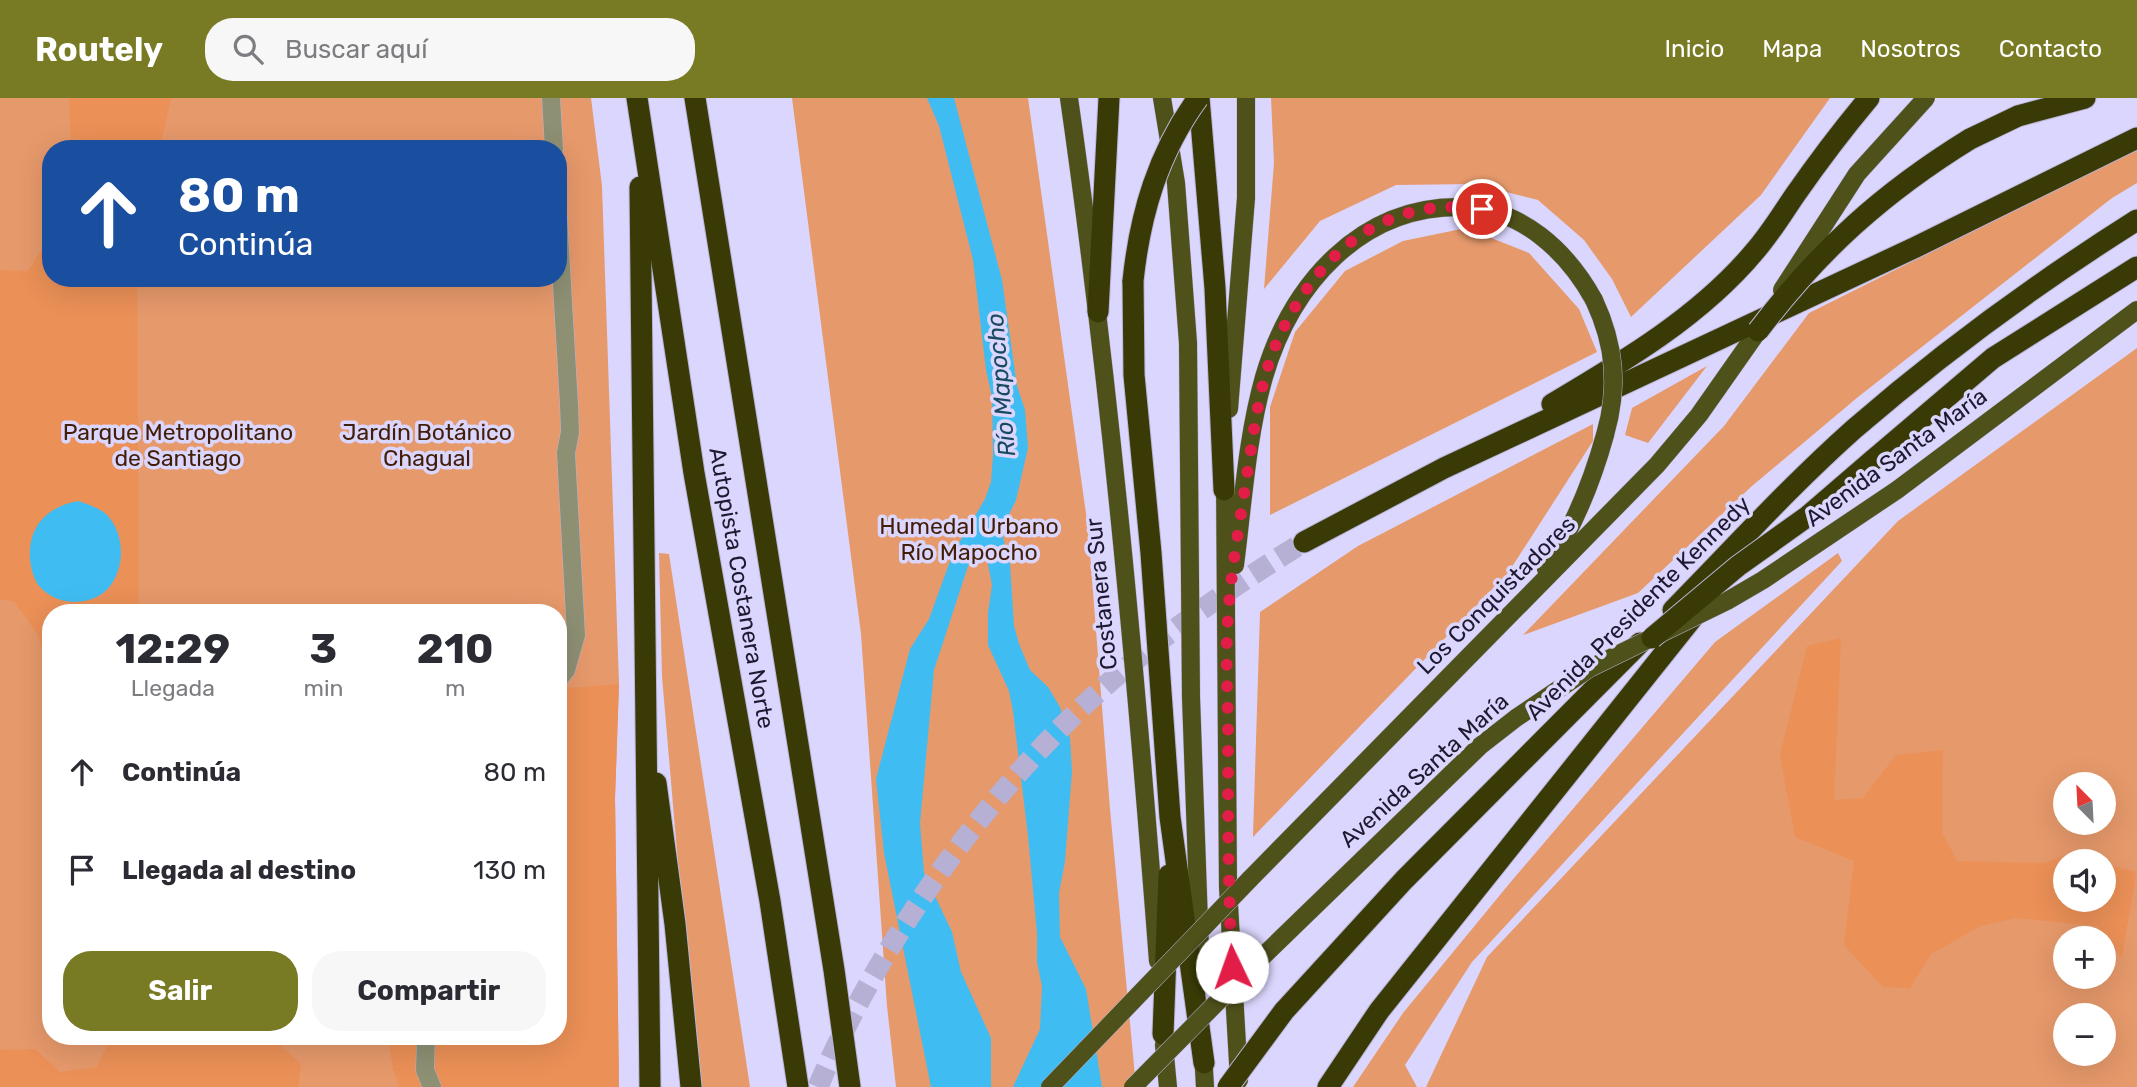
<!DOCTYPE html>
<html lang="es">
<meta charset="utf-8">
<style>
:root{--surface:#fff;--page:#f7f7f7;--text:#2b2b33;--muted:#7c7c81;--accent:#787b23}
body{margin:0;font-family:Rubik,sans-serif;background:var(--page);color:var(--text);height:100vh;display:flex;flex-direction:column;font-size:26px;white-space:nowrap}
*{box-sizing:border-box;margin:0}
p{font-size:23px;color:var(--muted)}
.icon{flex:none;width:38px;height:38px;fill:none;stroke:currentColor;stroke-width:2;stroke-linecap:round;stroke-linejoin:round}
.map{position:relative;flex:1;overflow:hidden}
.side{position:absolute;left:42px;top:506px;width:525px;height:441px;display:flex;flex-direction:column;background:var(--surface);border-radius:28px;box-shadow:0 7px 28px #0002}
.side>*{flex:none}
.banner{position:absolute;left:42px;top:42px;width:525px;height:147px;border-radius:28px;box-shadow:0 7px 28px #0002;background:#1a4fa0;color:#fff;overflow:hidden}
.needle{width:46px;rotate:336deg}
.buttons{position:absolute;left:2053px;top:674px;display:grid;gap:14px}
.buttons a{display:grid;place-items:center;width:63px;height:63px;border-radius:50%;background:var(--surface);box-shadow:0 7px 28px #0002;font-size:35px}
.pin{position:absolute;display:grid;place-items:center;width:60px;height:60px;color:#fff;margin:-30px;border:4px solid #fff;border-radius:50%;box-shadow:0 2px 7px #0007}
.me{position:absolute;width:77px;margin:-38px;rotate:357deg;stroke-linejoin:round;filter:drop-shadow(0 0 5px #0008)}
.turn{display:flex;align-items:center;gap:24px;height:147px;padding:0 21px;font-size:32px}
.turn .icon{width:91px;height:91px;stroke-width:2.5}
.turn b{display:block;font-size:49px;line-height:60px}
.eta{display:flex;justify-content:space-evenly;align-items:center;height:119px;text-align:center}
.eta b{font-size:42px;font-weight:700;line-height:49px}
.action{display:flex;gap:14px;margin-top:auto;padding:14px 21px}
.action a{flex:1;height:80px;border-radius:28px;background:var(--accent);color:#fff;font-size:28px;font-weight:700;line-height:80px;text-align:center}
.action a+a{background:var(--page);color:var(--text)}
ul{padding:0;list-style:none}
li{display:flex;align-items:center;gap:21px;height:98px;padding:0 21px}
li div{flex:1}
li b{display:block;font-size:26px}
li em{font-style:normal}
header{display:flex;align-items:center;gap:42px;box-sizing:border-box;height:98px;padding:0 35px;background:var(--accent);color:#fff}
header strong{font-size:33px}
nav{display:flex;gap:38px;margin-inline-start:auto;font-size:24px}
.search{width:490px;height:63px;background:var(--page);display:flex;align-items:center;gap:18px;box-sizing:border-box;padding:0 24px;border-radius:28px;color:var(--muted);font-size:26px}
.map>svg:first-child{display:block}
.green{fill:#e6996b;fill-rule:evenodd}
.forest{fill:#eb9057}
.water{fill:#3fbdf3}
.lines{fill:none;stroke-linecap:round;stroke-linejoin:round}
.highway-tunnel{stroke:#b5b0d4;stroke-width:21;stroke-dasharray:21 10;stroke-linecap:butt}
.minor-casing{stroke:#b9b4d8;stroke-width:19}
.major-casing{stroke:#b9b4d8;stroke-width:19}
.highway-casing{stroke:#b9b4d8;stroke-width:23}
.minor{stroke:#8e9074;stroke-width:18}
.major{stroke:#4f511b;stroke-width:18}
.highway{stroke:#393a05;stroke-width:21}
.major-bridge-casing{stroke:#b9b4d8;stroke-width:19;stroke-linecap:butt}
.highway-bridge-casing{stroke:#b9b4d8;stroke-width:23;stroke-linecap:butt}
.major-bridge{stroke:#4f511b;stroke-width:18}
.highway-bridge{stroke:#393a05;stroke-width:21}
.route{stroke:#e11d48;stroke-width:12;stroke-dasharray:0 21.6}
.labels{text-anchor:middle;stroke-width:7;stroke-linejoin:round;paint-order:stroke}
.park-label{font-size:23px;fill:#421e06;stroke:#dbd6fd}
.street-label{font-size:23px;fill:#1e1931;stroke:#dbd6fd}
.water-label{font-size:24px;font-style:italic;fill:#184b61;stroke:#dbd6fd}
</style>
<header>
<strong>Routely</strong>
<div class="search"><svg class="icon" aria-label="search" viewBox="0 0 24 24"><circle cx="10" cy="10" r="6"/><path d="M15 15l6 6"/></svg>Buscar aquí</div>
<nav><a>Inicio</a><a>Mapa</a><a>Nosotros</a><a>Contacto</a></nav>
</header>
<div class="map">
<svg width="2137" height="989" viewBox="0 0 2137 989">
<rect width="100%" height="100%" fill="#dbd6fd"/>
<g class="green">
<path d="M0 0H591L602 88 619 586 615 700 619 989H0ZM51 51H558V180H51ZM51 514H558V938H51Z"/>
<path d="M792 0H1028L1088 430 1110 711 1136 989H896L887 908 861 536Z"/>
<path d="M1271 0H1830L1761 97 1631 219 1612 181 1584 142 1538 102 1474 86 1396 87 1320 123 1264 191 1274 65Z"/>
<path d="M2137 51V85L2112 100 1858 299 1752 388 1638 495 1523 537 1724 328 1809 215Z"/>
<path d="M1466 130 1529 155 1579 211 1597 254 1270 417V309L1295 234 1345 173 1403 143Z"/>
<path d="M2137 250V989H1426L1487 859 1898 423ZM2065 686H2104V724H2065ZM2065 763H2104V802H2065ZM2065 840H2104V878H2065ZM2065 917H2104V956H2065Z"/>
<path d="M1707 268 1648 345 1625 337 1632 310Z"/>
<path d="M1593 326V343L1508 475 1253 739 1260 514 1358 448Z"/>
<path d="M659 455 669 456 750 989H697L662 578Z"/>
<path d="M1838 455 1842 463 1472 864 1405 967 1417 989H1353L1403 915 1509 786 1715 544Z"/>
</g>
<g class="forest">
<path d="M69 0H171L160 51H71Z"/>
<path d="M51 137V180H137L139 514H51V577L37 536 14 503 0 501V172L28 173Z"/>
<path d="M1841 540 1834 702 1863 700 1896 657 1943 652 1942 734 1957 763 2044 765 2067 757 2092 763H2065V802H2104V766L2136 774 2122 860 2097 828 2016 820 1981 828 1931 856 1910 890 1883 889 1844 847 1854 763 1795 739 1780 657 1807 548Z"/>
<path d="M619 586 615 700 619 989H400L393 972 388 938H558V591Z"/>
<path d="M112 938H270L301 966 298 989H0V952L35 951 60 974 97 969Z"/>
</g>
<g class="water">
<path d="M927 0H954L1002 182 1017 288 1025 312 1028 350 1016 402 1006 423 1003 440 1010 466 1014 528 1019 546 1030 572 1048 589 1060 609 1070 640 1072 673 1065 763 1059 795 1060 839 1086 891 1102 989H1013L1040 931 1042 888 1037 864V835L1028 738 1013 613 1009 593 988 547V515L992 487 987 461 982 457 969 465 934 572 920 725 924 775 952 834 961 874 991 940V989H931L884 755 876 681 910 551 929 521 953 455 985 401 991 384 993 356 992 299 986 272 973 162 939 28Z"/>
<path d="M78 403C87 406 100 410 107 417 123 434 125 462 114 482 101 508 61 511 41 490 34 483 31 471 30 461 28 428 47 409 78 403Z"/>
</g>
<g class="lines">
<path class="highway-tunnel" d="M818 989C882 837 1003 670 1131 566 1185 521 1244 481 1304 444"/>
<defs>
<g id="minor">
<path d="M551 0 554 51"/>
<path d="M558 118 569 307 570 334 566 355 576 537 566 572 558 582"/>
<path d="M426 938 425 972 432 989"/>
</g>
<g id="major">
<path d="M1069 0C1110 286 1136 575 1158 863"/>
<path d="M1162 0 1176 85 1188 245 1191 599 1201 881"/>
<path d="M1229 311 1246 100V0"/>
<path d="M1225 380 1228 789 1239 982"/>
<path d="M1897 392 2137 212"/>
<path d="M1235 467C1243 405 1247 339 1264 279 1291 187 1360 107 1462 109 1521 110 1567 153 1594 202"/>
<path d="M1546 471C1574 429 1592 384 1605 337"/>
<path d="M1250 781 1657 367 1699 317 1758 233"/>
<path d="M1259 862 1480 648"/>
<path d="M1164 947 1168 989"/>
<path d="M1203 954 1205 989"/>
</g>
<g id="highway">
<path d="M637 0 694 375 770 803 798 989"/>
<path d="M695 0 834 872 850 989"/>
<path d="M1199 0 1215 190 1224 392"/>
<path d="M1970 41 2018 18 2085 0"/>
<path d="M640 89 650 989"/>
<path d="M1133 183 1134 277 1151 455 1170 719 1204 965"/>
<path d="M1098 214 1109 0"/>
<path d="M1552 306C1623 264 1701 218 1755 153 1770 136 1782 116 1795 97 1818 64 1843 31 1869 0"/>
<path d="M1873 362 1993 260 2137 169"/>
<path d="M1304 444 1444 370 1916 149 2137 40"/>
<path d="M1673 512C1732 452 1790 388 1854 331 1943 254 2037 185 2137 122"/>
<path d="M656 685 675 826 691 989"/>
<path d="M1284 913 1404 782 1640 545"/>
<path d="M1163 936 1169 777"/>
<path d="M1328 989 1379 913 1698 513"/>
</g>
</defs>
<use href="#minor" class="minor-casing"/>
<use href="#major" class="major-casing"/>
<use href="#highway" class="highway-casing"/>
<use href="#minor" class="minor"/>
<use href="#major" class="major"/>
<use href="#highway" class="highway"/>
<defs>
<g id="major-bridge">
<path d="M1782 192 1857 76 1926 0"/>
<path d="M1594 202C1615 247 1619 289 1605 337"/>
<path d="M1480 648 1516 620 1590 570 1727 503 1763 482 1897 392"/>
<path d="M1050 989 1250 781"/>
<path d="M1133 989 1259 862"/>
</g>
<g id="highway-bridge">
<path d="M1133 183C1140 116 1158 55 1198 0"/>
<path d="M1758 233C1819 152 1884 94 1970 41"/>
<path d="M1652 540 1738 468 1808 418 1873 362"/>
<path d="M1228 989 1284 913"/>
</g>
</defs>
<use href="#major-bridge" class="major-bridge-casing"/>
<use href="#highway-bridge" class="highway-bridge-casing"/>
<use href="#major-bridge" class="major-bridge"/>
<use href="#highway-bridge" class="highway-bridge"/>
</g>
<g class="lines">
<path class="route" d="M1232 869C1228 791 1228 714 1228 636 1228 597 1225 558 1228 519 1231 472 1240 424 1247 377 1255 327 1260 275 1284 229 1325 149 1389 98 1482 111"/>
</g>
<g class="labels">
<g class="park-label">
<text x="178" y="342">Parque Metropolitano<tspan x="178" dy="26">de Santiago</tspan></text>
<text x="427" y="342">Jardín Botánico<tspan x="427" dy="26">Chagual</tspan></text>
<text x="969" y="436">Humedal Urbano<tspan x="969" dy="26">Río Mapocho</tspan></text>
</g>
<g class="street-label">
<text transform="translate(1896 359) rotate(-36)" y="8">Avenida Santa María</text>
<text transform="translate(742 490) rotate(80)" y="8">Autopista Costanera Norte</text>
<text transform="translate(1101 496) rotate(-96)" y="8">Costanera Sur</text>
<text transform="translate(1496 497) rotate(-45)" y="8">Los Conquistadores</text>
<text transform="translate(1638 510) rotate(-45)" y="8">Avenida Presidente Kennedy</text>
<text transform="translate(1424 672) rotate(-42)" y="8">Avenida Santa María</text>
</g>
<g class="water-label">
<text transform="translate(1001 287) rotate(-95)" y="8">Río Mapocho</text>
</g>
</g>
</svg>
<div class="buttons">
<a><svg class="needle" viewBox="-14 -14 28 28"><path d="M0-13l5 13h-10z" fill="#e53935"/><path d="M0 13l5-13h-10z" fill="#7c7c81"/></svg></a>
<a><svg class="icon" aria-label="sound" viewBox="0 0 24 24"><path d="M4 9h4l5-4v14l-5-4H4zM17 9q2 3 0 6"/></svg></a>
<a>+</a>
<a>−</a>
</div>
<div class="pin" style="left:1482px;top:111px;background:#d93025"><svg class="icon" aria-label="arrive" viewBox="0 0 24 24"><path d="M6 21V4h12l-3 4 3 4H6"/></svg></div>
<svg class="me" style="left:1232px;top:869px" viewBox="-20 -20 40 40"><circle r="19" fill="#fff"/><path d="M0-13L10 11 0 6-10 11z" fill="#e11d48"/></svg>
<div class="banner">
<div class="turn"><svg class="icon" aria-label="ahead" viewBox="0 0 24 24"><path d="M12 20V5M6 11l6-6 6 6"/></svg><div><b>80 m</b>Continúa</div></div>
</div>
<section class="side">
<div class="eta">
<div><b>12:29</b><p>Llegada</p></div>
<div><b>3</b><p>min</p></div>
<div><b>210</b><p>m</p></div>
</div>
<ul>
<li><svg class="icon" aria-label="ahead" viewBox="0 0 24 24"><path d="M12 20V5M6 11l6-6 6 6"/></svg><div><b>Continúa</b></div><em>80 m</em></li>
<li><svg class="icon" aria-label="arrive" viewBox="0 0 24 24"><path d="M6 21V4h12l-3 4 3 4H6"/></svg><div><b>Llegada al destino</b></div><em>130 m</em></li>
</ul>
<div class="action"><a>Salir</a><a>Compartir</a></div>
</section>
</div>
